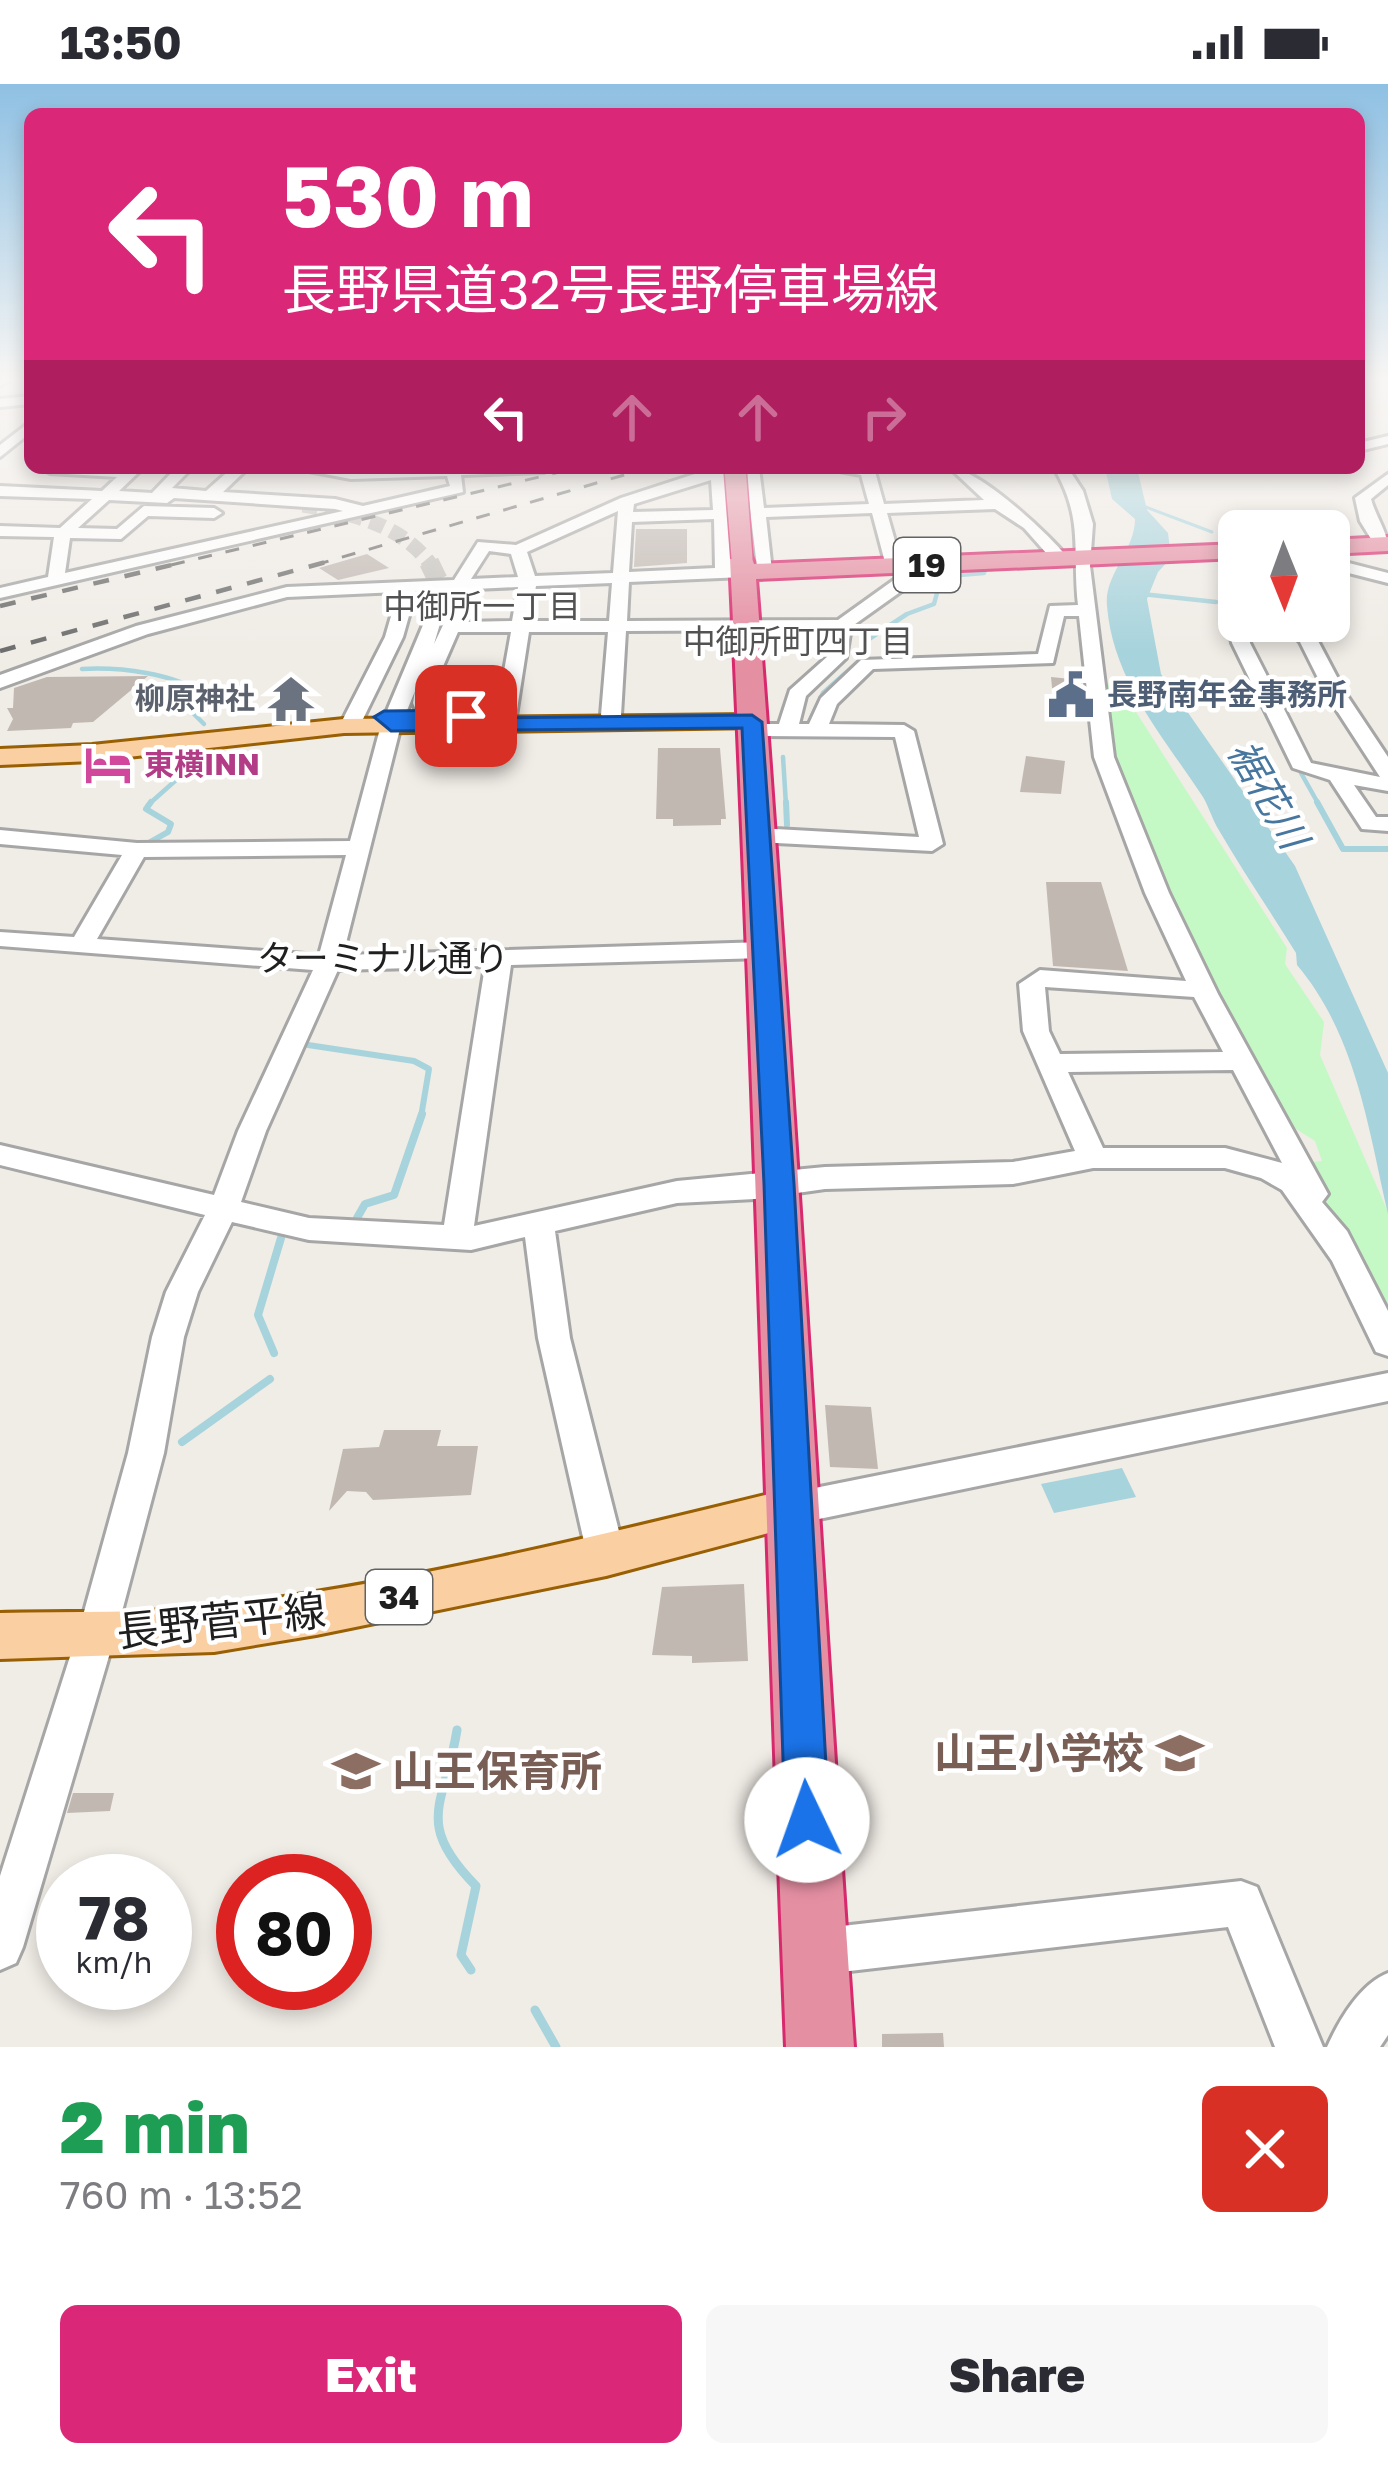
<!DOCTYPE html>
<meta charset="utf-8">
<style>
:root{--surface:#fff;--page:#f7f7f7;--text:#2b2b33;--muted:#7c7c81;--accent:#db2777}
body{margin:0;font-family:"Golos Text","Noto Sans JP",sans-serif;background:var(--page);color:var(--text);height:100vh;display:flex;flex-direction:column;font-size:45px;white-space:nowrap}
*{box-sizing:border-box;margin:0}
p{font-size:39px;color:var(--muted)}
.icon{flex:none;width:66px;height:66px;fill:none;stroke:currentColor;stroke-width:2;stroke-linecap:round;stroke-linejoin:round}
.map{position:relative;height:1963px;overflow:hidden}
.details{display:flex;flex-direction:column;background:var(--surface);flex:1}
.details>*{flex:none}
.guide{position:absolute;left:24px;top:24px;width:1341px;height:366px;border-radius:18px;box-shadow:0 6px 18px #0003;background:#db2777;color:#fff;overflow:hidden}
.needle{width:78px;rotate:179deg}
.fabs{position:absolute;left:1218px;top:426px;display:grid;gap:24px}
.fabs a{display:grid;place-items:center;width:132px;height:132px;border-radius:18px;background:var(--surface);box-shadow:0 6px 18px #0003;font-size:60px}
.speed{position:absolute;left:36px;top:1770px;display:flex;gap:24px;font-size:60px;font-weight:700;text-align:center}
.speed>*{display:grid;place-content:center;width:156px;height:156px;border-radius:50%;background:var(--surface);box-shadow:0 6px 18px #0003;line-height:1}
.speed small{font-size:30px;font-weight:400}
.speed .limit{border:18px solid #d22;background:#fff;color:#111}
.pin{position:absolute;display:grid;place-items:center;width:102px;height:102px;color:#fff;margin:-51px;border-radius:24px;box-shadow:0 6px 18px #0006}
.me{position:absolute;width:132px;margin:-66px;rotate:357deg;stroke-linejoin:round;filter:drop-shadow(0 0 9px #0008)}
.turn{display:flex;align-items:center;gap:42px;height:252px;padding:0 60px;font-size:54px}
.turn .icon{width:156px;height:156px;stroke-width:2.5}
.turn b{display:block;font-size:84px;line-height:102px}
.lanes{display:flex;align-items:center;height:114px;padding:0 60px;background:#0003;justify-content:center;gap:60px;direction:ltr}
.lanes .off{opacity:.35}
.round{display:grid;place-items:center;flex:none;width:126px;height:126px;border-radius:18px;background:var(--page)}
.head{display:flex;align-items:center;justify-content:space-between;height:204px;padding:0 60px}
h1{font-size:72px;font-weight:800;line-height:90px;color:#1e9e55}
.cta{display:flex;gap:24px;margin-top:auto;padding:24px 60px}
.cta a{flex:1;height:138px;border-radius:18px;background:var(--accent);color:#fff;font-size:48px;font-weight:800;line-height:138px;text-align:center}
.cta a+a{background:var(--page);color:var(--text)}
.status{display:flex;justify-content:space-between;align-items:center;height:84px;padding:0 60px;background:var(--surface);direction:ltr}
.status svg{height:33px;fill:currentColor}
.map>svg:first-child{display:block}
.park{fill:#c4f9c6}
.water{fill:#a7d3dc}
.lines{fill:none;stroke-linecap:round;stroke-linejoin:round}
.stream-far4{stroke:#a7d3dc;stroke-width:3}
.stream-far3{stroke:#a7d3dc;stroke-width:4.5}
.stream-far2{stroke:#a7d3dc;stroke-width:6}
.stream-far1{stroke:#a7d3dc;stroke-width:8}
.stream{stroke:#a7d3dc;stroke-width:9}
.building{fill:#c1b8b2}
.minor-tunnel-far1{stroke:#c6c3be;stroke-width:15;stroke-dasharray:15 8;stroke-linecap:butt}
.minor-tunnel{stroke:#c6c3be;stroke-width:20;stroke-dasharray:20 9;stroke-linecap:butt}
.minor-casing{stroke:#a6a6a6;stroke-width:6}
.major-casing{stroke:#985f03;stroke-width:6}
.highway-casing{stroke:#d8296d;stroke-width:6}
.minor{fill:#fff;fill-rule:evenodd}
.major{fill:#facfa1;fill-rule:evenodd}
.highway{fill:#e58fa3;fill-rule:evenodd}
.rail-far1{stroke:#6d6d6d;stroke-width:3;stroke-dasharray:14 14;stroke-linecap:butt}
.rail{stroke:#6d6d6d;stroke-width:4.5;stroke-dasharray:16 16;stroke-linecap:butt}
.highway-bridge-casing{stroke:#d8296d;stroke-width:24;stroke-linecap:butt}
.highway-bridge{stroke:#e58fa3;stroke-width:21}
.route{fill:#1a73e8;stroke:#114b97;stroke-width:3}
.labels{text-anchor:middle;stroke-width:9;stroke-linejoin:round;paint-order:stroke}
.far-service-label{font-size:30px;font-weight:bold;fill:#4e5e75;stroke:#fff;text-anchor:start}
.far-worship-label{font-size:30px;font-weight:bold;fill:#5b616d;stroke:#fff;text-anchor:end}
.far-hotel-label{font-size:30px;font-weight:bold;fill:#b23c85;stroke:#fff;text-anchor:start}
.shield{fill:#fff;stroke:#626262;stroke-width:3}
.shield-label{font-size:33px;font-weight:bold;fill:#1f1f1f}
.far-neighbourhood-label{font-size:33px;fill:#525252;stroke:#fff}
.street-label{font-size:36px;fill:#1f1f1f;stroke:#fff}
.water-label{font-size:39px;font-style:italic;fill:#47779e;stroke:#fff}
.near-street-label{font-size:42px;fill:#1f1f1f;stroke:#fff}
.near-education-label{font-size:42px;font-weight:bold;fill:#785e54;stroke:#fff;text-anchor:end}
</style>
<div class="status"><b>13:50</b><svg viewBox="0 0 49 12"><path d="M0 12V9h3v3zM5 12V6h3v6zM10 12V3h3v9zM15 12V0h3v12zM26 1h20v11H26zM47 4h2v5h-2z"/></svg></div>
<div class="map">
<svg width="1388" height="1963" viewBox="0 0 1388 1963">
<rect width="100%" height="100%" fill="#f0ece6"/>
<path class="park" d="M1101 598 1120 603 1287 864 1285 880 1324 938 1320 971 1388 1128V1227L1379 1226 1303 1079 1322 1077 1315 1057 1293 1043C1221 924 1109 736 1101 598Z"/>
<g class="water">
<path d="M1105 384H1137L1147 426 1168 449 1171 474 1158 488 1147 515 1161 590 1295 782 1388 989V1130C1368 1043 1356 951 1297 881L1296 869C1270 827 1242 786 1217 743 1211 732 1208 720 1201 710 1162 651 1113 596 1107 522 1104 490 1135 467 1135 435L1112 415Z"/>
<path d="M1122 1384 1136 1413 1054 1429 1041 1400Z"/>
</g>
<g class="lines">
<g class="stream-far4">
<path d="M1143 422 1212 448"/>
<path d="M1232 452 1239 454"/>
</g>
<g class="stream-far3">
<path d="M944 500 948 492 984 489 986 483"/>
<path d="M1142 510 1216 518"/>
<path d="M1243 581 1254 605"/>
<path d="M82 585C121 583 173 589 206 611L193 629 204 640"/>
<path d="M1256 611 1276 649"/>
<path d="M807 642 823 609 859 577 869 555 907 530 934 520 937 509"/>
<path d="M783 673 786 721"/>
<path d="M1301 689 1319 721"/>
<path d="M148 721 212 664"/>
</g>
<g class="stream-far2">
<path d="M786 718 787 741"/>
<path d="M1317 718 1343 765H1388"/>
<path d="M145 761 168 748 171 740 146 725 151 718"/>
<path d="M308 961 414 977 429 985 421 1033"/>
</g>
<g class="stream-far1">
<path d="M357 1134 365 1120 394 1111 422 1030"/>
<path d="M274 1269 258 1231 281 1154"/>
<path d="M182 1358 270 1295"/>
</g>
<g class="stream">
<path d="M457 1646C445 1721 413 1738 476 1802L461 1871 471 1886"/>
<path d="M535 1926 556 1963"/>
</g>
</g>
<g class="building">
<path d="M636 445H687V479L634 483Z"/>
<path d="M367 470 389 484 338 496 319 484Z"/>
<path d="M148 592 93 638 73 639 71 644 7 647 13 635 7 624H13L14 604 47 593Z"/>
<path d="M1051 593 1081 596 1085 627 1054 625Z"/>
<path d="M658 664H720L726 735H721V741L673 742V735H656Z"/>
<path d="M1026 672 1065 677 1061 710 1020 708Z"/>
<path d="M1046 798H1101L1128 887 1053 882Z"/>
<path d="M825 1321 871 1323 878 1385 830 1383Z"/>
<path d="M384 1346H441L437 1362H478L471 1411 373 1416 366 1408 347 1407 329 1427 343 1365 379 1363Z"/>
<path d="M744 1500 748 1577 692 1579V1572L652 1571 662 1503Z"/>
<path d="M73 1709H114L110 1727 67 1729Z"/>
<path d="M943 1949 944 1963H882V1950Z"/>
</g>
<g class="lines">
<path class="minor-tunnel-far1" d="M303 421C351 429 401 440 431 481"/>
<path class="minor-tunnel" d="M429 478 442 505"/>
<defs>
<g id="minor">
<path d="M0 294H12L0 302Z"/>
<path d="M30 312V320L0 323V315Z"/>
<path d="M30 338V349L0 373V361Z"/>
<path d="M1388 352V360L1359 367V359Z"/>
<path d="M143 384 119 407 152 409 176 384H192L172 404 206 407 232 384H248L223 408 335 415 363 422 450 402 447 392 351 395 293 384H551L544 388 461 391 463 408 0 514V504L48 493 54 453 0 452V442L60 444 92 415 0 412V402L102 407 117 393 50 389 43 385ZM174 414 335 425 343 427 65 489 70 454 121 455 148 432 214 434 222 429 214 424 144 422 117 445 78 444 109 416 167 419Z"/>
<path d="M713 384H742L726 391 733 430V483L751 488 743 493 629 498 627 537 838 536 898 493 944 475 952 480 910 501 851 543 846 574 806 612 799 640H809L821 614 861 576 1038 570 1050 522 1078 521C1072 466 1084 435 1054 384H1068L1083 407 1093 440 1090 482 1114 673 1169 809 1218 910 1328 1110 1322 1118 1347 1147 1388 1227V1272L1376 1268 1332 1177 1282 1106 1261 1094 1225 1084H1093L1013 1100 825 1105 755 1115 677 1119 555 1147 570 1254 625 1471 619 1483 606 1488 593 1483 587 1471 538 1254 525 1153 471 1166 309 1156 232 1138 198 1208 184 1253 164 1369 120 1535 23 1863 16 1879 0 1886V1792L82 1535 128 1369 152 1253 166 1208 205 1131 0 1081V1061L214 1111 238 1047 313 886 0 862V848L74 853 122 771 0 760V746L137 759 350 757 381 641 431 522 433 507H416L403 553 363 635 353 641 343 635 385 553 398 508 287 513 148 550 0 604V591L136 542 287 503 454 496 478 458 516 461 621 414ZM711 396 713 426 633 428 634 420ZM618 427 613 489 535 492 527 468ZM714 435 715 484 629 488 632 438ZM489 467 511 470 518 493 471 495ZM612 499 609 537H530L536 502ZM518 503 512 537 463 538 475 505ZM450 506H458L456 514 434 560ZM1064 532H1079L1094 673 1145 809 1186 897 1040 886 1019 900 1023 947 1075 1067 1013 1078 825 1083 677 1097 474 1142 511 881 767 874 779 866 767 858 343 871 401 641 415 607 413 619 420 636 437 632 434 603 458 548H511L496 632 506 638 516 632 529 548H608L601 631 611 637 621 631 626 547 832 546 828 572 790 606 779 640H753L743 646 753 652 895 653 919 753 759 744 748 751 759 758 932 767 943 760 914 647 904 641 829 640 837 620 873 585 1053 579ZM346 771 319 871 97 855 144 773ZM485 882 444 1141 309 1134 241 1118 266 1047 338 886ZM1045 903 1194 913 1223 968 1060 970 1049 947ZM1233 986 1282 1079 1225 1064H1103L1068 988Z"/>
<path d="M745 384H759L764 424 869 420 861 391 824 384H874L884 420 984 416 950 384C978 384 1050 451 1069 475L1055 479 1024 444 995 425 887 429 902 482 894 487 886 482 872 429 766 433 772 487 758 491Z"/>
<path d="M1388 390V401L1371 415C1375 431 1388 449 1388 463H1376L1360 437 1355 414Z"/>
<path d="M1329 474 1388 489V499L1329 484Z"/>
<path d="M1239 515V537H1247L1250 559 1272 602 1323 604 1300 558 1280 537H1299L1317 555 1346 610 1388 673V707L1354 701 1376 733H1388V747L1362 745 1330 696 1293 684 1232 559 1226 520ZM1278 613 1330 616 1380 693 1311 679Z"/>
<path d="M1388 1289V1317L790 1441 777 1436 772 1425 777 1414 790 1409Z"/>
<path d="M1241 1797 1257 1803 1323 1963H1275L1228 1843 815 1891 799 1884 792 1868 799 1852 815 1845Z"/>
<path d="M1388 1889V1951L1380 1963H1327C1339 1936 1360 1900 1388 1889Z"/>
</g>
<g id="major">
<path d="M752 631 761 633V643L344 649 92 677 0 681V665L92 661 344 635Z"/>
<path d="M790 1405 806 1411 812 1425 806 1439 606 1492 316 1551 214 1568 0 1575V1529C72 1527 147 1530 219 1522 411 1498 602 1451 790 1405Z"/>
</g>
<g id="highway">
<path d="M1388 453V467L1329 470V456Z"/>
<path d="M1239 460V474L756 495C794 984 820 1474 854 1963H786C766 1467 754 970 730 474L734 469H750L754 480Z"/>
</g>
</defs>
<use href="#minor" class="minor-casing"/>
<use href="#major" class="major-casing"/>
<use href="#highway" class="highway-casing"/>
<use href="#minor" class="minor"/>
<use href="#major" class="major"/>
<use href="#highway" class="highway"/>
<g class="rail-far1">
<path d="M1359 296 1372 294"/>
<path d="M171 481 577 384"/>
<path d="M315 481 648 384"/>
</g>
<g class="rail">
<path d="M0 522 184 478"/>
<path d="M0 567 326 478"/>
</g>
<defs>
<path id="highway-bridge" d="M735 384 742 474"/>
</defs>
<use href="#highway-bridge" class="highway-bridge-casing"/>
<use href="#highway-bridge" class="highway-bridge"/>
</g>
<linearGradient id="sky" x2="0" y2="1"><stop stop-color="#8ec0e3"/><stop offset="0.52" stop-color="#f8f6f4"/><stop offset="1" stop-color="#f8f6f4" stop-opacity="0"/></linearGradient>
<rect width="1388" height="569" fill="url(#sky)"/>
<path class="route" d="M466 626 475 634 752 631 762 638 794 1100 829 1736 822 1752 807 1758 792 1752 785 1736 764 1100 742 644 391 647 374 633 384 627Z"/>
<defs>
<symbol id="civic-bare" viewBox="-9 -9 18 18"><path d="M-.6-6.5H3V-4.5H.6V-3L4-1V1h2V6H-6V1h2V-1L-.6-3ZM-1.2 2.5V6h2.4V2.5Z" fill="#5c6f8a" stroke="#fff" stroke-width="2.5" paint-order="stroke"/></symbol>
<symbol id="temple-bare" viewBox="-9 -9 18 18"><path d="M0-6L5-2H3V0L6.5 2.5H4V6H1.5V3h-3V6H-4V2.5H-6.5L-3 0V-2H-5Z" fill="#6b7280" stroke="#fff" stroke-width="2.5" paint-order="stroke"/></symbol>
<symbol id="hotel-bare" viewBox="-9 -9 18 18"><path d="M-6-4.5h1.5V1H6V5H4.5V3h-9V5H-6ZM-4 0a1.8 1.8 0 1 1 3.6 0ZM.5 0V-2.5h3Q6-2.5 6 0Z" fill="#d1479c" stroke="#fff" stroke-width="2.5" paint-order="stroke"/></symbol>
<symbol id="school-bare" viewBox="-9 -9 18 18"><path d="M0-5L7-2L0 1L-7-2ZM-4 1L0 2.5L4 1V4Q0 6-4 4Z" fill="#8d6e63" stroke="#fff" stroke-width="2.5" paint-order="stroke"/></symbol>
</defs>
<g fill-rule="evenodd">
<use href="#civic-bare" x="1038" y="578" width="66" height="66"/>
<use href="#temple-bare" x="258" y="582" width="66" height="66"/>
<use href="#hotel-bare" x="75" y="648" width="66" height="66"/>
<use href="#school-bare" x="1147" y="1636" width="66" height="66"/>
<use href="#school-bare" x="323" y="1654" width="66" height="66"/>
</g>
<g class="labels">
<g class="far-service-label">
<text x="1107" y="621">長野南年金事務所</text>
</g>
<g class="far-worship-label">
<text x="255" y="625">柳原神社</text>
</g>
<g class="far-hotel-label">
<text x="144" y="691">東横INN</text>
</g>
<g class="shield">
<rect x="894" y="454" width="66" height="54" rx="9"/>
<rect x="366" y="1486" width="66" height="54" rx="9"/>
</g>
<g class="shield-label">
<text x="927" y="493">19</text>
<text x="399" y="1525">34</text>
</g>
<g class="far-neighbourhood-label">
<text x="482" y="534">中御所一丁目</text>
<text x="798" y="569">中御所町四丁目</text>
</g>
<g class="street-label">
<text x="383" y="887">ターミナル通り</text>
</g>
<g class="water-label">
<text transform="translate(1268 710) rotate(60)" y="14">裾花川</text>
</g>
<g class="near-street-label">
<text transform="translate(221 1537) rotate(-6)" y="15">長野菅平線</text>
</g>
<g class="near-education-label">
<text x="1144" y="1684">山王小学校</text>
<text x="392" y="1702" text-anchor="start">山王保育所</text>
</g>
</g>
</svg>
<div class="fabs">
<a><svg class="needle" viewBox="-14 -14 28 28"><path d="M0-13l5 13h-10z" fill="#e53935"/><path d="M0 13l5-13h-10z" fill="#7c7c81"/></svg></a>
</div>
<div class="speed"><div>78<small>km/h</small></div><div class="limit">80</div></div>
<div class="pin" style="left:466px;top:632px;background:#d93025"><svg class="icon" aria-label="arrive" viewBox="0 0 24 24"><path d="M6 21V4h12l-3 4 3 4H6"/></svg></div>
<svg class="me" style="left:807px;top:1736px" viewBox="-20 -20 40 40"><circle r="19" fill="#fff"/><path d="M0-13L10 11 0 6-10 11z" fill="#1a73e8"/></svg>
<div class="guide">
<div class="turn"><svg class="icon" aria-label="left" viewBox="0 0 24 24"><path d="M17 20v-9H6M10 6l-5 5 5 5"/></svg><div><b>530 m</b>長野県道32号長野停車場線</div></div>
<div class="lanes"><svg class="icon" aria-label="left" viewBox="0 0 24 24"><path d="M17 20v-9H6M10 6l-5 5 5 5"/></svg><svg class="icon off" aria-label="ahead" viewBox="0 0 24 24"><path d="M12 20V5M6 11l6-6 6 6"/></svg><svg class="icon off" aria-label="ahead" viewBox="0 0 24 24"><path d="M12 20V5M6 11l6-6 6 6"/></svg><svg class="icon off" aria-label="right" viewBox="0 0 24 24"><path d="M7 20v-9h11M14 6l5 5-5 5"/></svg></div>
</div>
</div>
<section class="details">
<div class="head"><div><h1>2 min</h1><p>760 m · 13:52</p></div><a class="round" style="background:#d93025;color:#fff"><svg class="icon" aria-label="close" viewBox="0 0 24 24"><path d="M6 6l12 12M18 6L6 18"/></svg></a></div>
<div class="cta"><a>Exit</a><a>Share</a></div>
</section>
